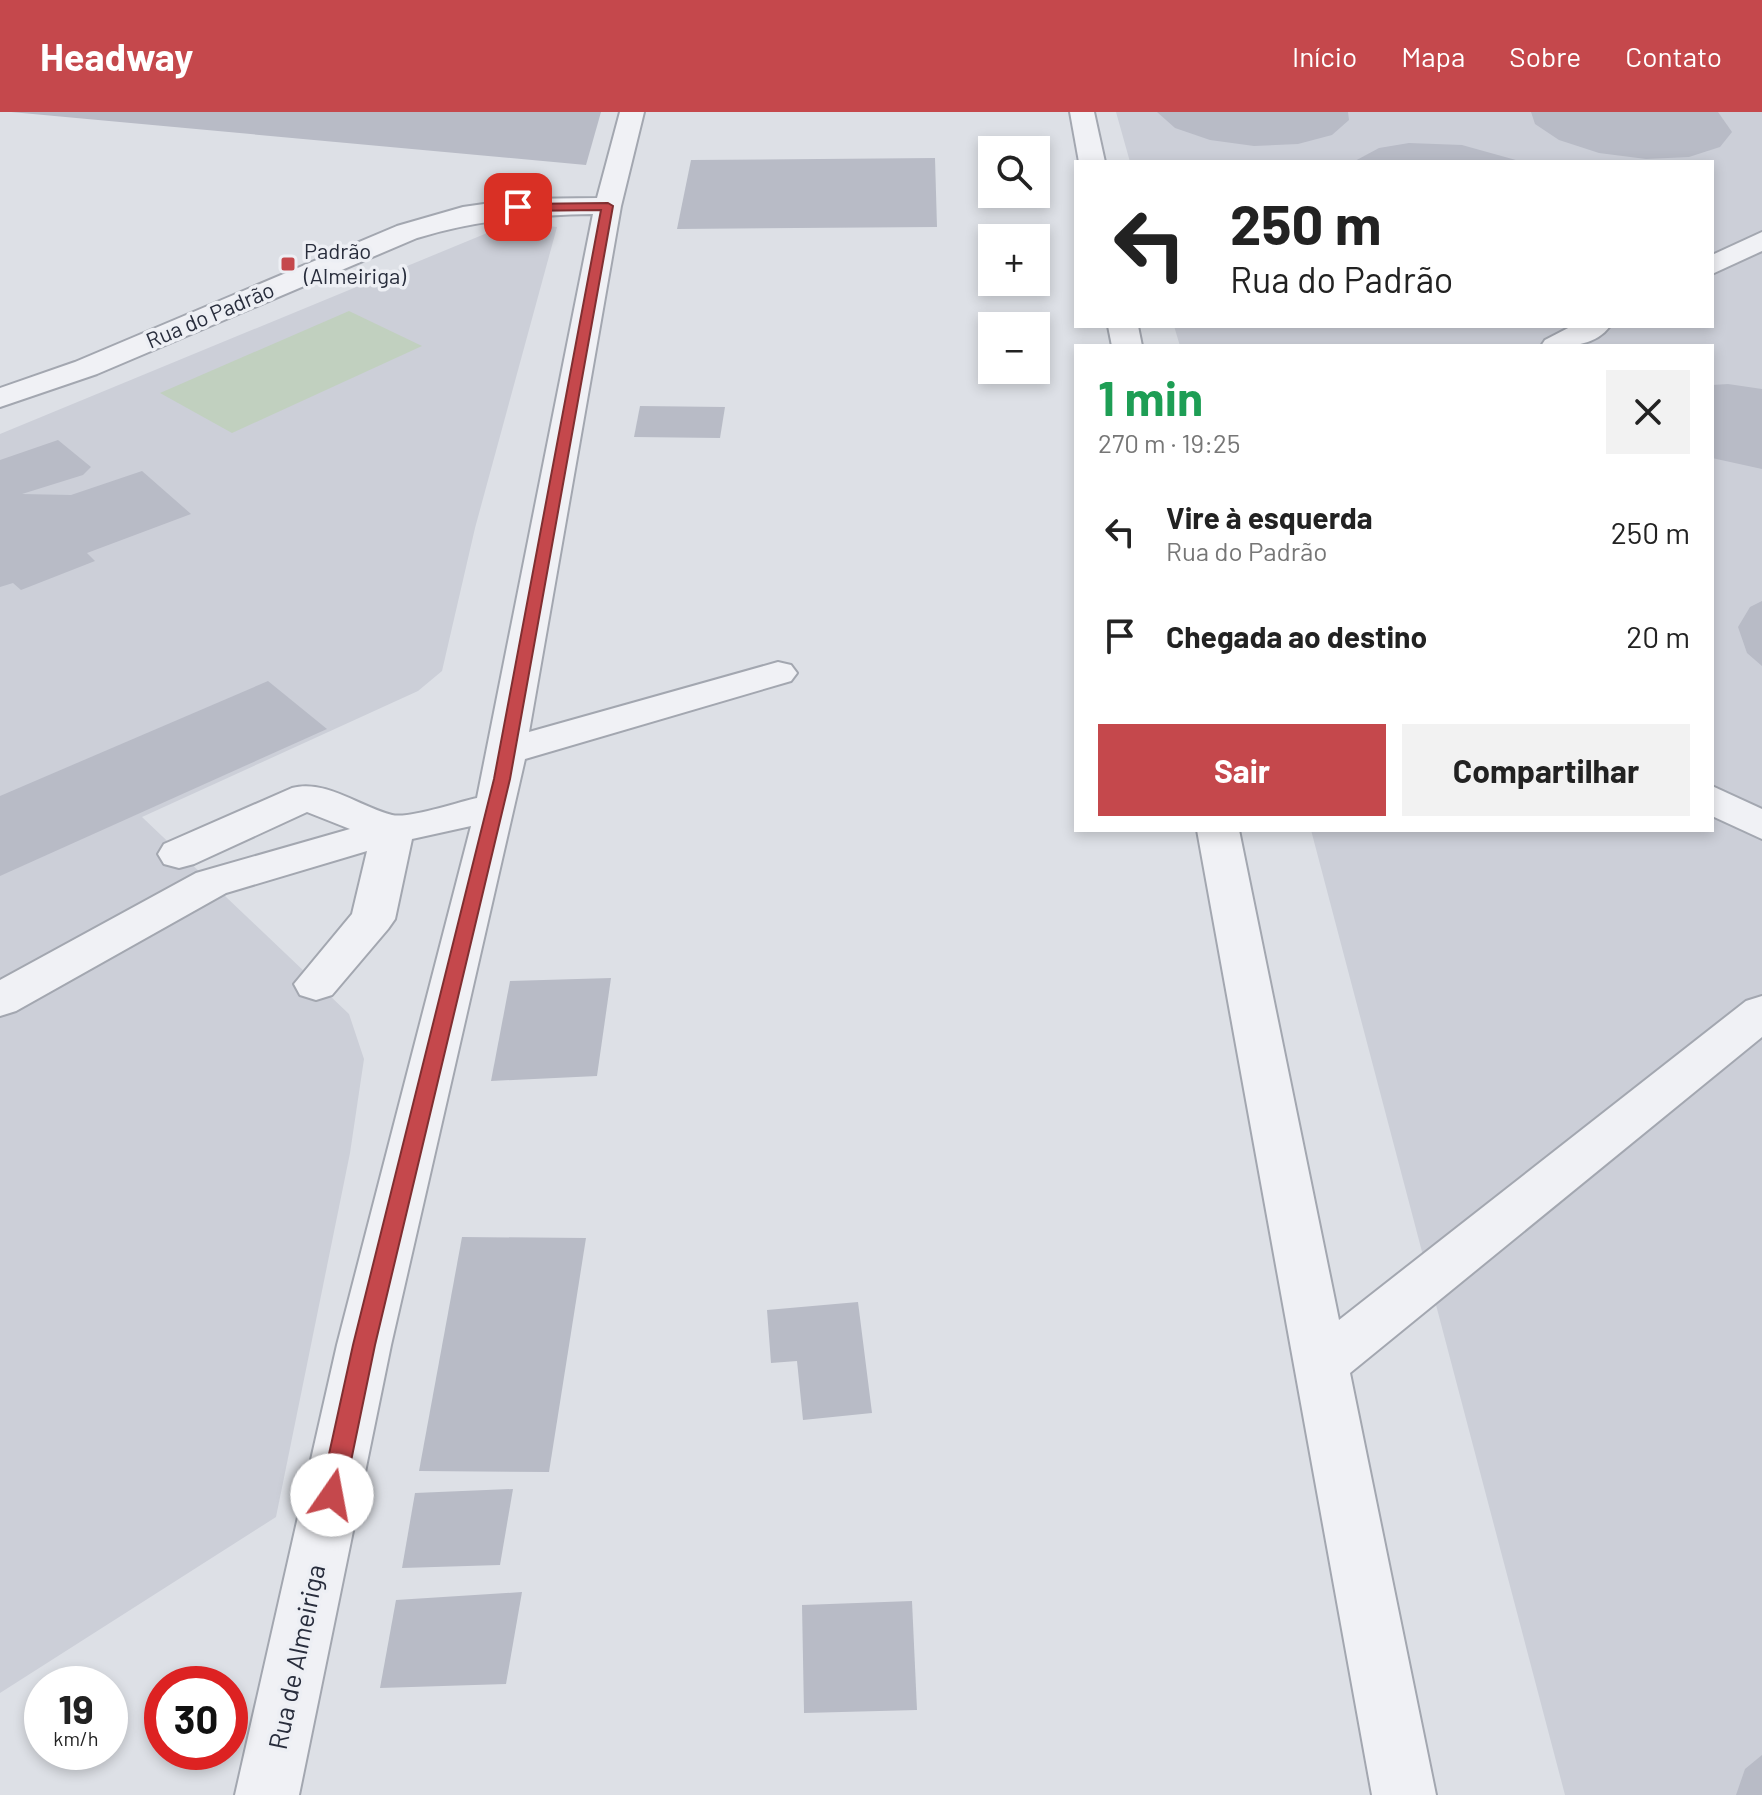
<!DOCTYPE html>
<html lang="pt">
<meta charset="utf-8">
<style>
:root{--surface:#fff;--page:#f2f2f2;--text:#222;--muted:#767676;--accent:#c5484c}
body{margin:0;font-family:Barlow,sans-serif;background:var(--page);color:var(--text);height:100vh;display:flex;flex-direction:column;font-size:30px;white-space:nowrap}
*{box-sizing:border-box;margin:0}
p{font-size:26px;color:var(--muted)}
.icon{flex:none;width:44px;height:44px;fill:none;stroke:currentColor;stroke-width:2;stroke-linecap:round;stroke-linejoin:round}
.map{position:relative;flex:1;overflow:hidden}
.details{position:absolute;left:1074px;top:232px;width:640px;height:488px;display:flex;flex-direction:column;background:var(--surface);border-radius:0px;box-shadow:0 4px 12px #0003}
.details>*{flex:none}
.banner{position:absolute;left:1074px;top:48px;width:640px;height:168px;border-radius:0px;box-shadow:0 4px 12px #0003;background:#fff;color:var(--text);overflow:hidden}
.fabs{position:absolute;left:978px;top:24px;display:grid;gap:16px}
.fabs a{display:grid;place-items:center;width:72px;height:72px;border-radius:0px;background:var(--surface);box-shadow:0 4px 12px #0003;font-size:40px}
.speed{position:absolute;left:24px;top:1554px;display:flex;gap:16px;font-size:40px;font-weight:700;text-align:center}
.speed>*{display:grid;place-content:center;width:104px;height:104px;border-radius:50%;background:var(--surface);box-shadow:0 4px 12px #0003;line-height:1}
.speed small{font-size:20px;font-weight:400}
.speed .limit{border:12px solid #d22;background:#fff;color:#111}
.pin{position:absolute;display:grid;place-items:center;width:68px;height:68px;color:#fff;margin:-34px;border-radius:16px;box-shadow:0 4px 12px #0006}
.me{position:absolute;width:88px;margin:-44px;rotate:12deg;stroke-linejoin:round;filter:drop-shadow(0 0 6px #0008)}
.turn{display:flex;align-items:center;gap:28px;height:168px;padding:0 24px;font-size:36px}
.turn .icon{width:104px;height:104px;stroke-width:2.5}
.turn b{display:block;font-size:56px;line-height:68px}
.round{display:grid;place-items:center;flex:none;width:84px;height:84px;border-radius:0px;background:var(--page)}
.headline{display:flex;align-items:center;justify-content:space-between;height:136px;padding:0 24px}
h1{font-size:48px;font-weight:700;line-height:60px;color:#1e9e55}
.primary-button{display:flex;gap:16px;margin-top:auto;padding:16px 24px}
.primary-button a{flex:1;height:92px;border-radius:0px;background:var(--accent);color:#fff;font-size:32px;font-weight:700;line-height:92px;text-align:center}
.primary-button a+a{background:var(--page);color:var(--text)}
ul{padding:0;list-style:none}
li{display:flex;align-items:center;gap:24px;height:104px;padding:0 24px}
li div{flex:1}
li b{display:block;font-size:30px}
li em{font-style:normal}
header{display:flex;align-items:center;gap:48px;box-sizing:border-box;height:112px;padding:0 40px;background:var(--accent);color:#fff}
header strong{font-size:38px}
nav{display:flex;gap:44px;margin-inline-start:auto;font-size:28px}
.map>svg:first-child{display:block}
.built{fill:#cccfd8}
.green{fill:#c1d0bf}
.building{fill:#b8bbc6}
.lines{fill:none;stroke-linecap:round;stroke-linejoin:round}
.minor-casing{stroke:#a3a7b0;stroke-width:4}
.minor{fill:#f0f1f5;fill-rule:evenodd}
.route{fill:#c5484c;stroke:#802f31;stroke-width:2}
.poi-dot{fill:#c5484c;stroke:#edeff4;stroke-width:3}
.labels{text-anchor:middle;stroke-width:7;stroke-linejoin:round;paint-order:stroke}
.far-poi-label{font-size:22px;fill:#282d3c;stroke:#edeff4;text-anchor:start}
.far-street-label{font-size:22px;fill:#282d3c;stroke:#edeff4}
.street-label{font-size:26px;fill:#282d3c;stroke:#edeff4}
</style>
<header>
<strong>Headway</strong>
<nav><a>Início</a><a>Mapa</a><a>Sobre</a><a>Contato</a></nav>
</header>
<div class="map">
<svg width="1762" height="1683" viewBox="0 0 1762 1683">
<rect width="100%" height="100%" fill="#dde0e6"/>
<g class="built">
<path d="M1116 0H1762V1683H1565L1311 718H1712V234H1180L1174 214H1712V50H1130Z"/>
<path d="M523 111 557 115 475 416 442 559 418 579 142 705 349 902 364 947 350 1041 276 1405 0 1581V322L492 119Z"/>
</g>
<path class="green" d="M349 199 422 234 232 321 160 281Z"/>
<g class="building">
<path d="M11 0H601L586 53Z"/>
<path d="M1157 0H1348L1349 8 1332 23 1298 32 1254 34 1210 28 1175 16Z"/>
<path d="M1531 0H1718L1732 20 1720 35 1689 45 1646 47 1599 41 1559 28 1535 12Z"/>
<path d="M1409 31 1462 33 1523 50H1353L1379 36Z"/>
<path d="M935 46 937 115 677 117 691 48Z"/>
<path d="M1728 272 1762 277V357L1712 346V273Z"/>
<path d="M640 294 725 295 720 326 634 325Z"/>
<path d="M58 328 91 355 83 363 22 382 71 383 142 359 191 402 87 441 95 449 21 478 13 471 0 475V348Z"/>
<path d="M1762 489V554L1747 541 1738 515 1750 495Z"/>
<path d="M268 569 327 617 0 764V684Z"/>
<path d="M611 866 597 964 491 969 510 869Z"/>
<path d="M462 1125 586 1126 549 1360 419 1359Z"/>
<path d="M858 1190 872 1301 803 1308 797 1249 771 1251 767 1198Z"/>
<path d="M513 1377 500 1453 402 1456 415 1381Z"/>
<path d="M522 1480 506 1572 380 1576 396 1488Z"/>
<path d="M912 1489 917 1598 804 1601 802 1493Z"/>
<path d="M1762 1643V1683H1736L1745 1657Z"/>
</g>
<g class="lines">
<defs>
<g id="minor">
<path d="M620 0H644L621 94 529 620 778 550 791 553 797 561 791 569 525 647 391 1233 299 1683H235L337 1233 471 714 412 727 395 807 388 817 332 883 316 888 300 883 294 872 352 802 367 739 226 781 16 899 0 904V868L196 761 350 717 307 700 194 752 179 756 164 752 158 742 164 732 292 676C326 667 360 695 392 703 409 707 458 690 477 686L593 102C531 103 476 108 417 126L97 262 0 295V276L75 250 397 114 463 95 518 87 597 86Z"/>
<path d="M1070 0H1094L1105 50H1079Z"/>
<path d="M1762 120V139L1712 162V143Z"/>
<path d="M1108 214H1138L1142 234H1112Z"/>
<path d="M1572 214H1610C1594 236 1565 234 1541 234L1545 228Z"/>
<path d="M1712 674 1762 697V727L1712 704Z"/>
<path d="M1197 718H1239L1339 1208 1746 889 1762 884V925L1350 1261 1436 1683H1372Z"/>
</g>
</defs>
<use href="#minor" class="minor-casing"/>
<use href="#minor" class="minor"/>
</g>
<path class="route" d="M608 91 613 94 510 667 375 1233 344 1383 340 1390 332 1393 324 1390 320 1383 353 1233 494 667 601 98 518 99 513 95 518 92Z"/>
<rect class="poi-dot" x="280" y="144" width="16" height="16" rx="4"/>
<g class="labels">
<g class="far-poi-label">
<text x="304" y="147">Padrão<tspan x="304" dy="25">(Almeiriga)</tspan></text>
</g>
<g class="far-street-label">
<text transform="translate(210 203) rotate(-23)" y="8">Rua do Padrão</text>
</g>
<g class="street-label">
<text transform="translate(297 1545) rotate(-78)" y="9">Rua de Almeiriga</text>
</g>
</g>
</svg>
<div class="fabs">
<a><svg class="icon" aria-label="search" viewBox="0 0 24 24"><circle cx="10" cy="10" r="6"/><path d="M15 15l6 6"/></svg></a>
<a>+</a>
<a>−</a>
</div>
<div class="speed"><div>19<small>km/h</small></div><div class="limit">30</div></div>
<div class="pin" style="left:518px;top:95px;background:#d93025"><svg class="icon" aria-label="arrive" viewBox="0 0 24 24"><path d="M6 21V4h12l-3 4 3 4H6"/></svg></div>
<svg class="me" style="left:332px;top:1383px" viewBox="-20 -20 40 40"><circle r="19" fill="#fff"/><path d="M0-13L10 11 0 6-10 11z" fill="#c5484c"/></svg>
<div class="banner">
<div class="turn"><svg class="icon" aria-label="left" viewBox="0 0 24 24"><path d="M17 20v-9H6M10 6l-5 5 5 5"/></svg><div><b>250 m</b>Rua do Padrão</div></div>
</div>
<section class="details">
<div class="headline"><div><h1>1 min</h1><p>270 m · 19:25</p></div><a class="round"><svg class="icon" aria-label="close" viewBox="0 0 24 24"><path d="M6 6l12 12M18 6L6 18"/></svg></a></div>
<ul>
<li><svg class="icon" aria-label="left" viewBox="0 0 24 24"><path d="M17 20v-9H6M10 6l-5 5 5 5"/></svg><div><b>Vire à esquerda</b><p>Rua do Padrão</p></div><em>250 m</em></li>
<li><svg class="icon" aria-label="arrive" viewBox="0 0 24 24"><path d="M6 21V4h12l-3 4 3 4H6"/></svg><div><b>Chegada ao destino</b></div><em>20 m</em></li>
</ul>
<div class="primary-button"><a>Sair</a><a>Compartilhar</a></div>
</section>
</div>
